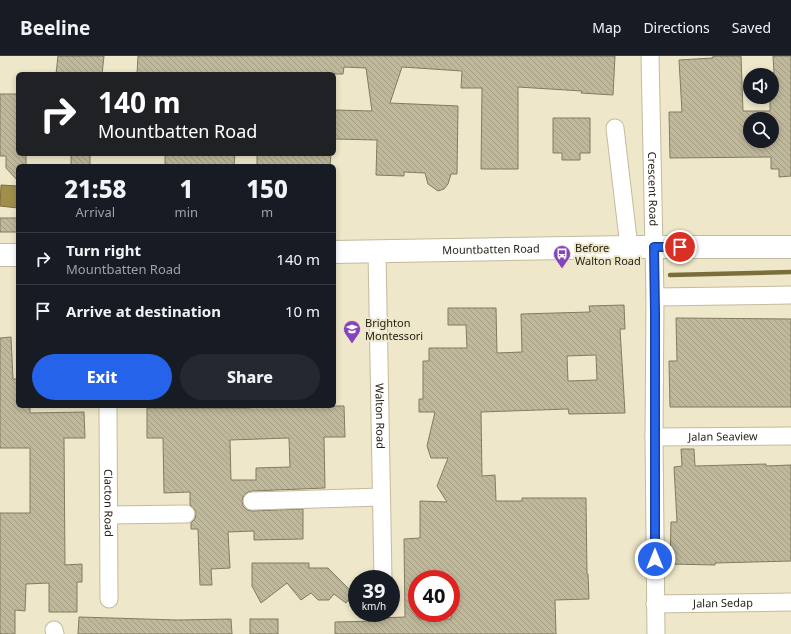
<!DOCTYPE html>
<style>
:root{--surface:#171b24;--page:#242831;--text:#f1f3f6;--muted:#9ea1a6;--line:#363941;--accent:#2563eb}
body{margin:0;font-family:"Noto Sans",sans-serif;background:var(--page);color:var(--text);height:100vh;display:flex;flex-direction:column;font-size:15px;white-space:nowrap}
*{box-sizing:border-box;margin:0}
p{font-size:13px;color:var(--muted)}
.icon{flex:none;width:22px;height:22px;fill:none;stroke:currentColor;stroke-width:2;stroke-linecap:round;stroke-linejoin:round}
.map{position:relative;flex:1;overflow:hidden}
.panel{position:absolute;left:16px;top:108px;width:320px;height:244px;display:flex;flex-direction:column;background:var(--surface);border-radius:6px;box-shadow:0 2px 6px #0003}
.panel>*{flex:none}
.hud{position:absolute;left:16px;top:16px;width:320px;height:84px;border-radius:6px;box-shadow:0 2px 6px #0003;background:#202124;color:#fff;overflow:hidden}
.tools{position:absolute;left:743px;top:12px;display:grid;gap:8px}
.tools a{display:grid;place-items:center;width:36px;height:36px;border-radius:50%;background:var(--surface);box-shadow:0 2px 6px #0003;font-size:20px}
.speed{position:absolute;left:348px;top:514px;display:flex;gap:8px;font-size:20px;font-weight:700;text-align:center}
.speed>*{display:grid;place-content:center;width:52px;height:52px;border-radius:50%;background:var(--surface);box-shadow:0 2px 6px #0003;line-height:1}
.speed small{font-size:10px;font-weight:400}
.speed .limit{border:6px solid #d22;background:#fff;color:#111}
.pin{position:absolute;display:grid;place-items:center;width:34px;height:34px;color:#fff;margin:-17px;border:2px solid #fff;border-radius:50%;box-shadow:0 1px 4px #0007}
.me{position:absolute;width:44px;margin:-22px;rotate:0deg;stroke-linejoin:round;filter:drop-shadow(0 0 3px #0008)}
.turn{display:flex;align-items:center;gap:14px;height:84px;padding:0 16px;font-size:18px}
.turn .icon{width:52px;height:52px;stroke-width:2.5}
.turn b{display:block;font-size:28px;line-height:34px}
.eta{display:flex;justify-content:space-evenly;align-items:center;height:68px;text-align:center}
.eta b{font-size:24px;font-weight:800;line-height:28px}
.primary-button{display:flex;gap:8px;margin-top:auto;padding:8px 16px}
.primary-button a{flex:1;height:46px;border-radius:24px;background:var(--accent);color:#fff;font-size:16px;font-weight:800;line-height:46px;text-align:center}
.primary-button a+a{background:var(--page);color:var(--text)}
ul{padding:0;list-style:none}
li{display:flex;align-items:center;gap:12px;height:52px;padding:0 16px;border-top:1px solid var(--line)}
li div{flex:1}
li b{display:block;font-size:15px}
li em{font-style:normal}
header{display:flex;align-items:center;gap:24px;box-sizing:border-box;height:56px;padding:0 20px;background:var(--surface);border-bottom:1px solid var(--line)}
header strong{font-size:19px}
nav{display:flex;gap:22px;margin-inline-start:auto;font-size:14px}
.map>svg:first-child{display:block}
.water{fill:#a08f4b;stroke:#7b6e3b}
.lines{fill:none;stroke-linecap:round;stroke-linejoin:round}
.stream{stroke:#7b6e3b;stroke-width:4.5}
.building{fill:url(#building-back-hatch);stroke:#827b60;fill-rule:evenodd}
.minor-casing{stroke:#c2bb9e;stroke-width:19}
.major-casing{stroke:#c2bb9e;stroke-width:24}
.minor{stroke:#fff;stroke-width:17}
.major{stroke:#fff;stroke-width:22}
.route-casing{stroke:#184099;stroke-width:10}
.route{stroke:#2563eb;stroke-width:7}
.labels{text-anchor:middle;stroke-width:4;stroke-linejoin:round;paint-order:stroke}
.street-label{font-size:11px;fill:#242116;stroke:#eee7c9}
.poi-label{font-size:11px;fill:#242116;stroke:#eee7c9;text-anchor:start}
</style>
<header>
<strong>Beeline</strong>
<nav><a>Map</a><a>Directions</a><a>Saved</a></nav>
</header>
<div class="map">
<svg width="791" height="578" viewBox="0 0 791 578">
<defs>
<pattern id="building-back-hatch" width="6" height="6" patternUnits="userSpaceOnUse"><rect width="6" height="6" fill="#bfb89b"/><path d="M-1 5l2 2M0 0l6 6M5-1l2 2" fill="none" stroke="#a49e85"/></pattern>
</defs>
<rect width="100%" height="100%" fill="#eee7c9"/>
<path class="water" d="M1 129 18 130V152L0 150Z"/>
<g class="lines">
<path class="stream" d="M670 219 791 216"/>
</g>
<g class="building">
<path d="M58 0H104L102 18H56Z"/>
<path d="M138 0H615L613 39 581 37 582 35 518 31V113H481L482 32H461L462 15 402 11 390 47 458 50 457 118H451L448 128 444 133 438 135 428 128 425 117 404 116V120L376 119 377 84 334 83V54L372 55 366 12 344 11 343 18H137Z"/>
<path d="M713 0H741L743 55H770V41H772V19H769V17H774L773 0H791V120L779 121V113H771V101L670 102 669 56H682L679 4 713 2ZM750 63H772V85H750Z"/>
<path d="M0 38H18V98H26V110H18V125L6 112V100H0Z"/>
<path d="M553 62H590V97H580V104H562V97H553Z"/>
<rect x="71" y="98" width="19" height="12"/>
<path d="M165 98H235L234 110H165Z"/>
<path d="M257 98H331L330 110H257Z"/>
<rect x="0" y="162" width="18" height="14"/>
<path d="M624 249 625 273H620L625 357 569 358 568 353 481 356 482 420 495 419 496 445H522V442H586L587 518H588L589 543 555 544 556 578H335V566L378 565V562L405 561 404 483 420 482V445L447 446 437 430 448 402H431L427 390 435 356H419V343H423V305H429V292H467L466 269H448V252H496L497 297 522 296 521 258 590 256 589 250ZM596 299 597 324 568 325 567 300ZM417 523H451V563H419V561H417Z"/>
<path d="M676 262 791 263V351H670L669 305H677Z"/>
<path d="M11 281 13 323H18V350H30V357L84 356 85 382H64L65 509 82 508V526H77V556H49V527L26 528 25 555 15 554V578H0V457H30V392H0V282Z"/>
<path d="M250 350H344L345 381H324L325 432 252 435 246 437 243 441 242 445 243 450 247 454 252 455 303 453V483L254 484V475L228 476 230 512 211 513 212 529H200L198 473H191V467L195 463 196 457 194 453 190 449V436L164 437 163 382H147V352H250ZM289 382 290 411 256 412V424H231L230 384Z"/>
<path d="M681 393H694L695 410 766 408V410L791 409V505L715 507V509L670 508 671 466H677L674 411 682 410Z"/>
<path d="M252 507H309V512H328L354 538 346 547 334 538 329 544H318L311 537 301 544 287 527 261 547 252 530Z"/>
<path d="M79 561 177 564 231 563 232 578H78Z"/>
<rect x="250" y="563" width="28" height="15"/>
</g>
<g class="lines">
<defs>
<g id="minor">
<path id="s1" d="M650 0 655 241 654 381 656 578"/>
<path d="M615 72 629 191"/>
<path id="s2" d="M377 196 383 523"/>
<path d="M655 241 791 239"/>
<path id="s3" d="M108 350 109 543"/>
<path id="s4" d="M654 381 791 380"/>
<path d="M252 445 381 441"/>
<path d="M108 459 186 458"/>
<path id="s5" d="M655 548 791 546"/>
<path d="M54 574 55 578"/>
</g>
<g id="major">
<path id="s6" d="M334 196 629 191H791"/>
<path d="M0 199H18"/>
</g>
</defs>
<use href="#minor" class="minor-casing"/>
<use href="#major" class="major-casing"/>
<use href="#minor" class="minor"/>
<use href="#major" class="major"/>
</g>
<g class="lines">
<defs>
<path id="route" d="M655 503V257L654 191H680"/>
</defs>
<use href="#route" class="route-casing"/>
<use href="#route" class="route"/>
</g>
<defs>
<symbol id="bus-pin" viewBox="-11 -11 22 30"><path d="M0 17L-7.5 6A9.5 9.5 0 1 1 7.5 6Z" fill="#8445ba" stroke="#eee7c9"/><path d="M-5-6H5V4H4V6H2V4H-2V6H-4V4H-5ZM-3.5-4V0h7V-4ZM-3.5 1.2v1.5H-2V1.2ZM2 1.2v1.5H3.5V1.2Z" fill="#fff"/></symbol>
<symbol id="school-pin" viewBox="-11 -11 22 30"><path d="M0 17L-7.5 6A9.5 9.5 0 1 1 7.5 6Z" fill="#8445ba" stroke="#eee7c9"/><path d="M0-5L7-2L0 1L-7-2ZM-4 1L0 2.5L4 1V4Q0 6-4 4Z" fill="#fff"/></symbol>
</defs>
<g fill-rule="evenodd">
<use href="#bus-pin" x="552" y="188" width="20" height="27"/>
<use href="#school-pin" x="342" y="263" width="20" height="27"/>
</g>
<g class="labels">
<g class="street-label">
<text dy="4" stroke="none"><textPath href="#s1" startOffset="133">Crescent Road</textPath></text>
<text dy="4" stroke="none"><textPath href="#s6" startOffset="157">Mountbatten Road</textPath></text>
<text dy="4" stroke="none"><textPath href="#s2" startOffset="164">Walton Road</textPath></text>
<text dy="4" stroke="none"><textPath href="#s4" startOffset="69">Jalan Seaview</textPath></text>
<text dy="4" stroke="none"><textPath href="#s3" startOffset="97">Clacton Road</textPath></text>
<text dy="4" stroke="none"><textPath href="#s5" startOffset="68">Jalan Sedap</textPath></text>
</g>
<g class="poi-label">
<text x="575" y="196">Before<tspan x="575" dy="13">Walton Road</tspan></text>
<text x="365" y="271">Brighton<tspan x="365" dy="13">Montessori</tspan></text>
</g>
</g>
</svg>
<div class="tools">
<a><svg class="icon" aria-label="sound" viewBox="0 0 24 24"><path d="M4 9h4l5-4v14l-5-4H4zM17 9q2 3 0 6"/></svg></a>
<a><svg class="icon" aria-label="search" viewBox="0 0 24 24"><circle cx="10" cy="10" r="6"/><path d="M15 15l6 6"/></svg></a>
</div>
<div class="speed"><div>39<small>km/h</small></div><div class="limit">40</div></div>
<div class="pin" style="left:680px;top:191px;background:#d93025"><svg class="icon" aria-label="arrive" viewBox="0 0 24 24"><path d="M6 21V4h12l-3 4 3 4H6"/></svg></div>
<svg class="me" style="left:655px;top:503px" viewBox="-20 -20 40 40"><circle r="17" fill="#2563eb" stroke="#fff" stroke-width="3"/><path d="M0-11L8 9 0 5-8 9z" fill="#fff"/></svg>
<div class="hud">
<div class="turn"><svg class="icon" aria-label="right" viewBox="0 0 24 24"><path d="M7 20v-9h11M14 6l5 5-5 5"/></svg><div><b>140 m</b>Mountbatten Road</div></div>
</div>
<section class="panel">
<div class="eta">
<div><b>21:58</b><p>Arrival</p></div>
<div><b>1</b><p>min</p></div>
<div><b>150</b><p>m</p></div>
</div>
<ul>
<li><svg class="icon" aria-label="right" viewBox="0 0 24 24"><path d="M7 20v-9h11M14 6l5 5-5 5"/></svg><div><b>Turn right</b><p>Mountbatten Road</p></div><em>140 m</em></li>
<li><svg class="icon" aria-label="arrive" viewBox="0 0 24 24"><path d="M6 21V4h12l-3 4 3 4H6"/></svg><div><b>Arrive at destination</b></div><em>10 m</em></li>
</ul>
<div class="primary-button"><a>Exit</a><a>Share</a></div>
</section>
</div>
